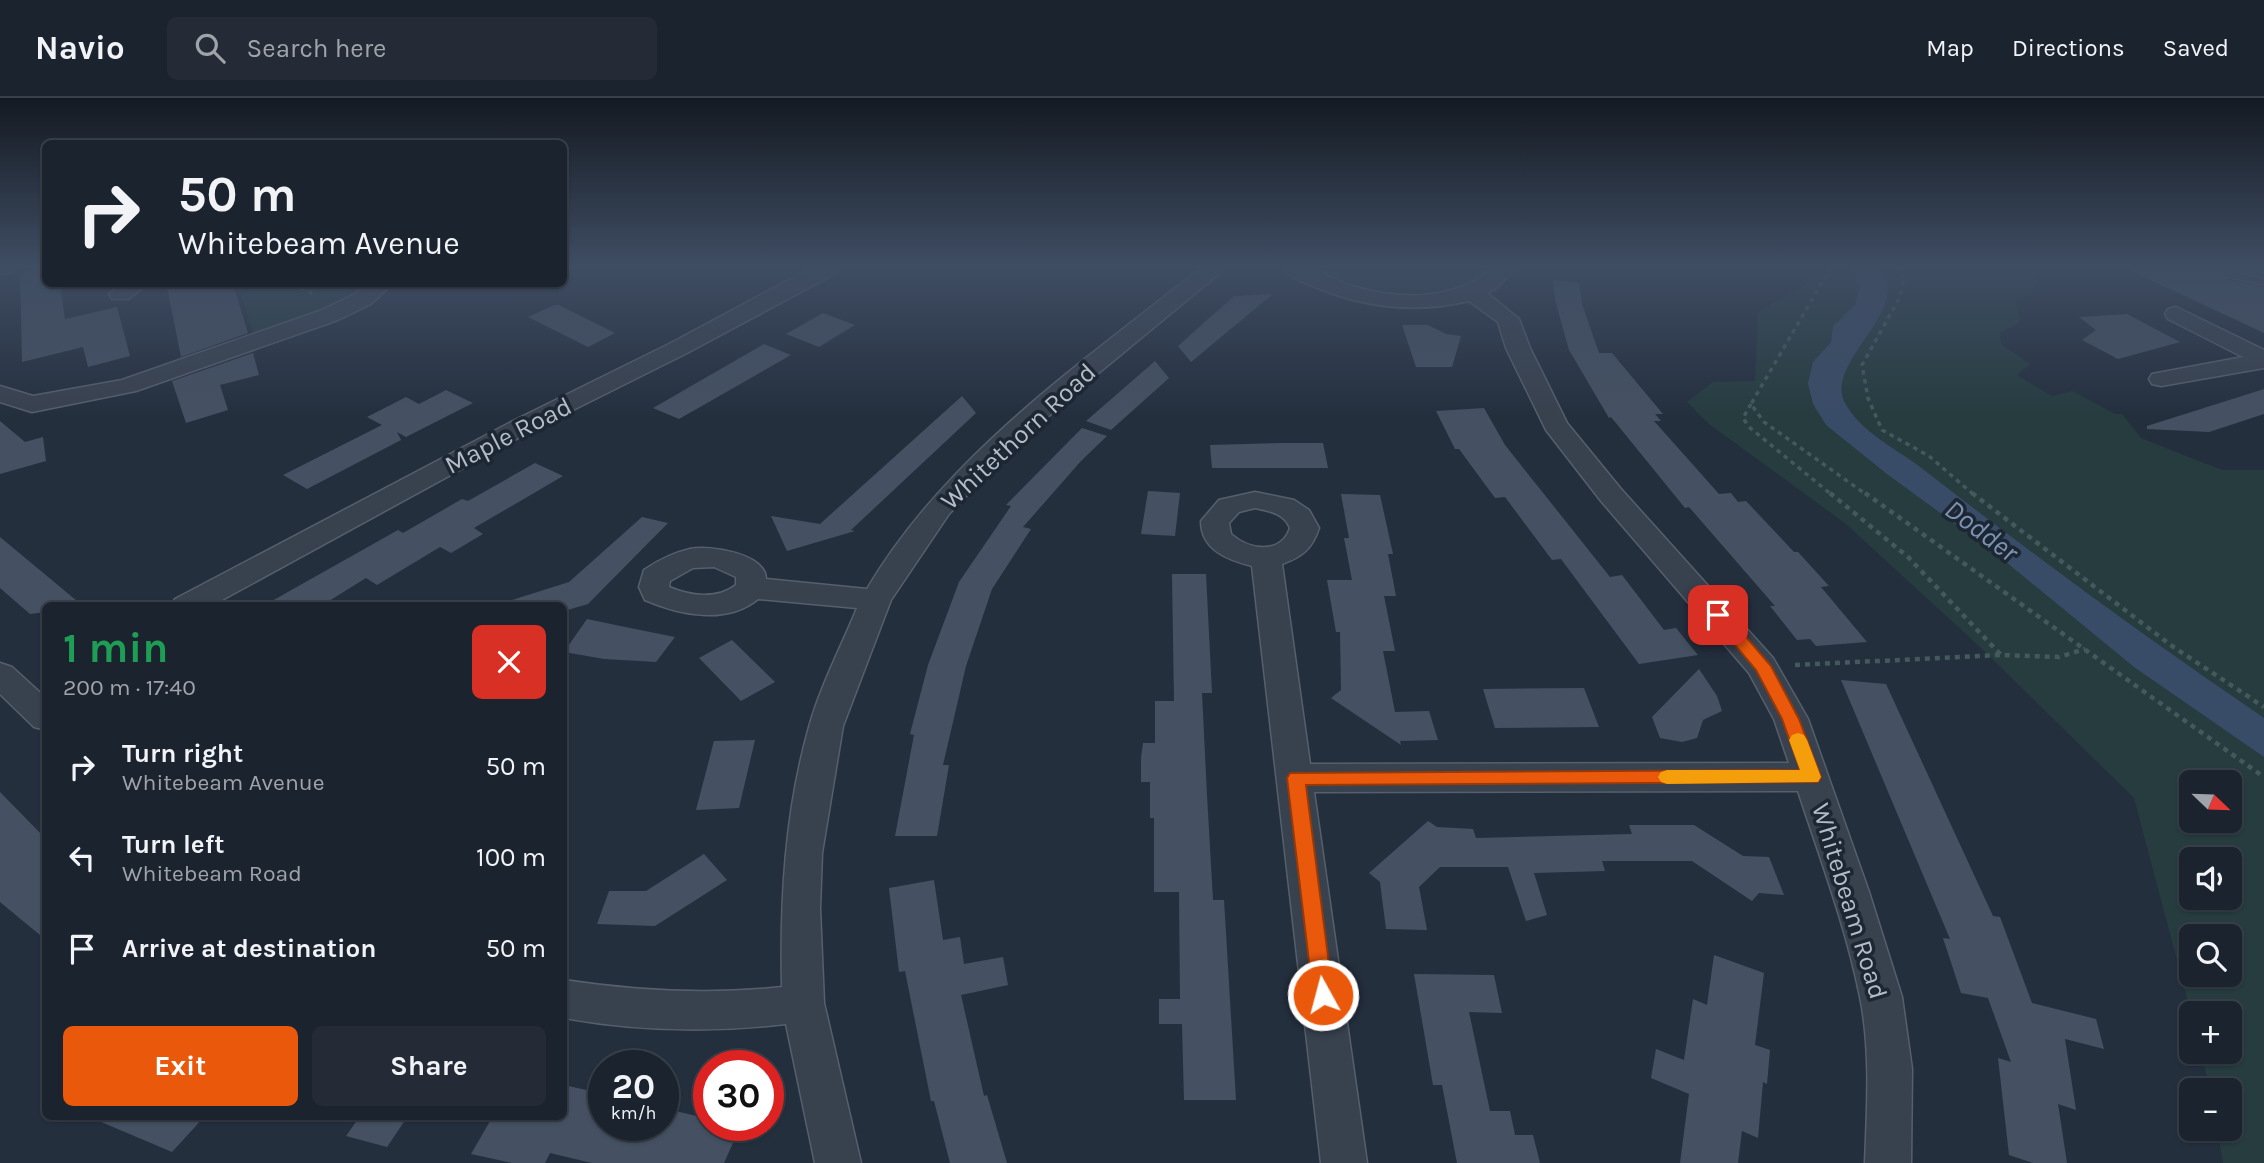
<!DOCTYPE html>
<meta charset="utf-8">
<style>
:root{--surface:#1b232e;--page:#242b36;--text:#f1f3f6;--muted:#a0a4aa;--line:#39404a;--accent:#ea580c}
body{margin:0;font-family:Karla,sans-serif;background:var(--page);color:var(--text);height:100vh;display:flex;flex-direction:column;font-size:26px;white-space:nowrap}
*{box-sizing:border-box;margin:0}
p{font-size:23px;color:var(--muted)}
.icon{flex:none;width:38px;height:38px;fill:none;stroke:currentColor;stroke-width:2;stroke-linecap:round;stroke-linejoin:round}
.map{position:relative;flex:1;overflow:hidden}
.sheet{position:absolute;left:42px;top:504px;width:525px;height:518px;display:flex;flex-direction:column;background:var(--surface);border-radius:10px;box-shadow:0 2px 5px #0004,0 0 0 2px var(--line)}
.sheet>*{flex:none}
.hud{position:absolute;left:42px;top:42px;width:525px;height:147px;border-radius:10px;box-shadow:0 2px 5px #0004,0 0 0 2px var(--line);background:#1b232e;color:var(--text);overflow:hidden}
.needle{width:46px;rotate:113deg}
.controls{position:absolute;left:2179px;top:672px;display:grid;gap:14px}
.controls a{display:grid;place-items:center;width:63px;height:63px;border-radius:10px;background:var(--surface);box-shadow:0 2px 5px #0004,0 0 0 2px var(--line);font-size:35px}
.speed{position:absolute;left:588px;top:952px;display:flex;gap:14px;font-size:35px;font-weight:700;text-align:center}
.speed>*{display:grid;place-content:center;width:91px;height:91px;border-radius:50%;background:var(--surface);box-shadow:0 2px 5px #0004,0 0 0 2px var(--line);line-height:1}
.speed small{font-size:18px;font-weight:400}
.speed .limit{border:10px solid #d22;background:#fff;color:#111}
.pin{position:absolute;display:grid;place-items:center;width:60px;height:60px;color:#fff;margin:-30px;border-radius:14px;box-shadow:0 4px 10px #0006}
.me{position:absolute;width:77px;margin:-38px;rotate:353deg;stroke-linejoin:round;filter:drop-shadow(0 0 5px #0008)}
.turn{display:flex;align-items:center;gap:24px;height:147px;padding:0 21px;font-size:32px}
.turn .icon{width:91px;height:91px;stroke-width:2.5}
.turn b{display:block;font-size:49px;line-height:60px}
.round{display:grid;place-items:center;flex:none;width:74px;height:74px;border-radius:10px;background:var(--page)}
.headline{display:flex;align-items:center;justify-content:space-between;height:119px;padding:0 21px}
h1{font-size:42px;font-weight:700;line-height:52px;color:#1e9e55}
.cta{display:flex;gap:14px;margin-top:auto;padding:14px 21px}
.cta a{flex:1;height:80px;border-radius:10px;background:var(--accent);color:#fff;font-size:28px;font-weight:700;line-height:80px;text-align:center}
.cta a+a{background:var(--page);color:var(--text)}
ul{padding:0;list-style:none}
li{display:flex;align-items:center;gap:21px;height:91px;padding:0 21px}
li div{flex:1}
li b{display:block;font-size:26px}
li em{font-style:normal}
header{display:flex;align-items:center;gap:42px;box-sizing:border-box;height:98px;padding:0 35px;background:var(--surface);border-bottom:2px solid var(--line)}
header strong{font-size:33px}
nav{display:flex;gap:38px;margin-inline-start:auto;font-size:24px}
.search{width:490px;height:63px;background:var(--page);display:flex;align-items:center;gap:18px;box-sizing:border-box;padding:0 24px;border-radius:10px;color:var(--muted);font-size:26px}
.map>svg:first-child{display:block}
.green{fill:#263c3f;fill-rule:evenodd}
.water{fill:#394c67}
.building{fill:#455162}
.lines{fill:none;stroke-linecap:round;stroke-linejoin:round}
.service-casing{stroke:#565f6c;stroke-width:3}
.minor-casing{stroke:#565f6c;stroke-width:3}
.path-far1{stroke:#44595c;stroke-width:3.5;stroke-dasharray:4.5 4.5;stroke-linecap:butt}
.path{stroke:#44595c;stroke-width:4.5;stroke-dasharray:5 5;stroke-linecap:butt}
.service{fill:#38414e;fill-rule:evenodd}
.minor{fill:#38414e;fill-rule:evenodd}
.route{fill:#ea580c;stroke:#983908;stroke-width:2}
.slow{fill:#f59e0b}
.labels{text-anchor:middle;stroke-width:7;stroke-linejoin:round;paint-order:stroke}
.street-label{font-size:26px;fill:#b4bcc9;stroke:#1d2633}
.water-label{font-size:28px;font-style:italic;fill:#7c92b1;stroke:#1d2633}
</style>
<header>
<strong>Navio</strong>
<div class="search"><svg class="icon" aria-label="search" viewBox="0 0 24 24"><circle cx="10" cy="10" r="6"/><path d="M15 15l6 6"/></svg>Search here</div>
<nav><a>Map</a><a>Directions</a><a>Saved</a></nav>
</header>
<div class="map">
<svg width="2264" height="1065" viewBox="0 0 2264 1065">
<rect width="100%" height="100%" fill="#242f3e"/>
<g class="green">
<path d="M1312 169H1490C1484 174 1479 180 1473 183 1430 205 1351 197 1312 169Z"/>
<path d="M1810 169H2027L2038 181 2031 197 2016 202 2020 224 2000 235 2001 246 2030 266 2017 277 2052 298 2072 293 2115 316H2122L2141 340 2201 364 2223 372H2264V1065H2223L2217 1031H2230V992H2210L2201 954H2230V915H2191L2134 700 1980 549 1846 426 1709 326 1687 304 1713 284 1755 283 1758 214 1807 186ZM2191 684H2230V723H2191ZM2191 761H2230V800H2191ZM2191 838H2230V877H2191Z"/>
<path d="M238 186H363L361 195 322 216 253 235Z"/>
</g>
<path class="water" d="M1850 169H1877C1918 208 1825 262 1844 303 1860 335 1898 351 1924 372 2035 458 2148 541 2264 620V659L2134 569 1995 455 1887 376 1826 327 1813 306 1808 285 1813 264 1831 244 1833 228 1855 207 1860 186Z"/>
<g class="building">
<path d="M40 169H46V186H60L65 221 117 209 130 258 88 269 83 249 22 264 20 174Z"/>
<path d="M2123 169H2264V178L2234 171 2226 175 2228 182 2264 189V235Z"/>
<path d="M1553 182 1579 185 1582 206 1599 255H1612L1663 316H1655L1661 323H1654L1719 396 1731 395 1738 404 1746 403 1794 454H1798L1829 488 1821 489 1867 544 1816 548 1810 541 1797 542 1770 508H1775L1689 409 1685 410 1611 319 1609 320 1569 252 1555 202Z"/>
<path d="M183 186H233L248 235 181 259 167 189Z"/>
<path d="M1273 196 1191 264 1178 248 1234 198Z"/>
<path d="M554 207H559L615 235 588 249 528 219Z"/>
<path d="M823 215 855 227 819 249 786 236Z"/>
<path d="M2127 216 2180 244 2118 261 2082 242 2096 232 2079 219Z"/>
<path d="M1402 227H1428L1446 236 1461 238 1452 269H1416Z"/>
<path d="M764 246 791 257 679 321 653 310Z"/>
<path d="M253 255 259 277 220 287 228 312 186 325 172 283Z"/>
<path d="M1155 263 1169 280 1111 332 1086 323Z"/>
<path d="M2264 291V316L2209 334 2147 331V328Z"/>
<path d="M446 292 473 305 406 339 397 334 401 342 307 391 283 377 382 327 367 319 406 299 419 306Z"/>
<path d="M962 298 976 315 851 432 855 433 787 453 771 418 820 426Z"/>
<path d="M1484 310 1505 347 1610 479 1622 477 1664 532 1676 530 1698 557 1639 566 1561 461 1552 462 1505 399 1495 400 1459 351H1455L1436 313Z"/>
<path d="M0 323 25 344 43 339 46 363 0 376Z"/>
<path d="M1082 330 1107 338 1081 363 1023 429 1031 431 992 491 966 568 943 667H949L937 738H895L914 637 910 636 928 567 959 484 1011 408 1006 407Z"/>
<path d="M1283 345H1323L1328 370H1212L1210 347Z"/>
<path d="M535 365 563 378 474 430 483 436 451 455 440 449 377 487 366 480 321 508H263L398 432 403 435 462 401 468 403Z"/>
<path d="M1148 393 1180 395 1175 438 1141 436Z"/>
<path d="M1341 396 1380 397 1393 456H1388L1396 498H1384L1395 553H1383L1395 614 1429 613 1438 642 1400 643 1401 647 1331 600 1341 592 1340 534H1336L1327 482H1352L1344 440H1349Z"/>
<path d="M642 419 668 425 588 506 564 513V508H513L512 502 569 484Z"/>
<path d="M0 439 83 508H46V514L30 516 0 490Z"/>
<path d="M1172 476H1206L1212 595H1202L1207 697 1213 802H1224L1236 1002H1184L1182 926H1159V901H1180L1179 794H1154V720H1150V684H1141V660L1143 645H1155V603H1174Z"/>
<path d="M587 521 630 530 675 539 656 564 604 561 564 554Z"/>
<path d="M732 542 775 584 741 603 699 560Z"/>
<path d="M1699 571 1717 598 1722 613 1703 622 1697 640 1682 644 1660 640 1652 619Z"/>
<path d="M1841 582 1886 586 1993 818 2000 819 2032 905 2096 921 2104 951 2065 941 2076 1012 2058 1006 2067 1065H2033L2009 1057 1998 960 2011 964 1988 900 1961 895 1943 840 1950 841Z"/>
<path d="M1584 590 1599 629 1495 630 1483 591Z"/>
<path d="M755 642 739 710 696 712 714 643Z"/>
<path d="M0 694 46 741V842L0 804Z"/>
<path d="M1428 723 1437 729 1473 731 1476 740 1632 736 1629 727H1694L1743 758 1769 759 1784 797 1759 795 1752 803 1692 763H1602L1605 773 1534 775 1547 817 1526 823 1508 769H1440L1419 789 1427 832 1386 831 1380 784 1369 775Z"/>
<path d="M704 756 727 782 655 828 597 826 609 793H646Z"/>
<path d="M934 782 943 842 960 839 964 866 1003 859 1008 887 961 897 984 998 987 997 1007 1065H950L934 1003H931L905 873 899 874 889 790Z"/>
<path d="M1714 857 1764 875 1755 947 1770 952 1767 986 1763 984 1758 1040 1742 1033 1738 1065H1680L1689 996 1651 980 1656 951 1684 962 1693 901 1707 907Z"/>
<path d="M1414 876 1494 877 1502 915 1469 914 1490 1013H1510L1515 1037H1533L1540 1065H1457L1442 987H1433Z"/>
<path d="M564 987 604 996V1027H663V1010L709 1021V1027H741L724 1065H592L550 1055 545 1065H512L471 1056 493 1018H564Z"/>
<path d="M87 1018H205L172 1054Z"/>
<path d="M360 1018H408L387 1049 346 1038Z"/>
</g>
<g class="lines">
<defs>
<path id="service" d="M2233 174 2264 181V187L2229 179V175Z"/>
<g id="minor">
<path d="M0 169H15L12 174 0 176Z"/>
<path d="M813 169H841L838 174 687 255 531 333 211 508H171L175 501 513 323 671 245Z"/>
<path d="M1202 169H1227L1067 301 992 371 949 416 891 502 843 628 822 755 820 810 824 905 861 1065H815L786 926C712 935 637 933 564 920V882C636 893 709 897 782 889 780 801 785 714 809 629 820 589 841 549 857 510L758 501C726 527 680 517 645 502L639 489 644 472C659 462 673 455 690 451 711 447 766 456 766 481L867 491C947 356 1082 265 1202 169ZM714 469 736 479V487C717 502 690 498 669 489L670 483 693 470Z"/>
<path d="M1282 169C1291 169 1302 167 1310 170 1323 173 1336 183 1349 187 1396 202 1455 204 1493 169H1517L1495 191 1487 195 1519 221 1530 250 1567 325 1621 391 1773 560 1808 621 1869 794 1902 899 1912 971 1911 1065H1865C1867 1010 1871 953 1860 899 1846 829 1820 760 1798 693L1314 694 1367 1065H1321L1252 468C1228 462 1201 452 1201 423L1219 402 1255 394 1294 402 1309 412 1319 430C1312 451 1302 459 1282 466L1310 666 1789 665 1774 621 1749 575 1601 403 1546 332 1506 250 1498 224 1469 203C1419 215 1368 210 1320 191 1307 186 1290 180 1282 169ZM1255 410C1269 413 1284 415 1290 430 1281 457 1249 452 1231 436L1229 425 1239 414Z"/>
<path d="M122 186H148L128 201H112L109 196Z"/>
<path d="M368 186H392L371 206 338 222 136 293 32 314 0 304V288L33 298 122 282 322 212 355 196Z"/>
<path d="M2176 209 2264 252V270L2161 288 2152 286 2149 281 2152 276 2243 259 2168 221 2165 216 2168 211Z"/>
<path d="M0 565 12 569 46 600V632L34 629 0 596Z"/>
</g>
</defs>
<use href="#service" class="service-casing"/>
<use href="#minor" class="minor-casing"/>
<g class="path-far1">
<path d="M1831 169 1751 306 1764 324 1867 397"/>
<path d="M1895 169 1904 179 1900 199 1862 267 1868 300 1882 332 1929 358 1974 397"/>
<path d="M292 186 316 197"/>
<path d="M1751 306 1743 320 1749 329 1832 397"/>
</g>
<g class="path">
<path d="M1830 395 1908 459 2001 557"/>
<path d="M1865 395 2264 679"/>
<path d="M1972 395 2172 548 2264 609"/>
<path d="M1795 567 2001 557 2059 559 2085 551"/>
</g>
<use href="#service" class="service"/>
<use href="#minor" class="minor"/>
</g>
<linearGradient id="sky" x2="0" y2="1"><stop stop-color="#141a22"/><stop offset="0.53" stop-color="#3f4d63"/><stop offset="1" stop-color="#3f4d63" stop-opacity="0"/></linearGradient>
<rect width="2264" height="318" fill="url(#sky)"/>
<path class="route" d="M1718 512 1724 513 1771 568 1799 621 1821 679 1818 684 1306 687 1333 897 1330 904 1323 907 1316 904 1313 897 1287 680 1290 675 1800 672 1782 621 1756 572 1710 517Z"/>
<path class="slow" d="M1798 635 1804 637 1807 642 1821 679 1818 684 1667 686 1661 684 1658 679 1661 674 1667 672H1800L1789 642 1792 637Z"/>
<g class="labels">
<g class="street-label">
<text transform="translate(508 337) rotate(-27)" y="9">Maple Road</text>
<text transform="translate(1018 338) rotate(-43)" y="9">Whitethorn Road</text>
<text transform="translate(1850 803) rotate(73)" y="9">Whitebeam Road</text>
</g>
<g class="water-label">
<text transform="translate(1982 432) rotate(37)" y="10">Dodder</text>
</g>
</g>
</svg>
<div class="controls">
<a><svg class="needle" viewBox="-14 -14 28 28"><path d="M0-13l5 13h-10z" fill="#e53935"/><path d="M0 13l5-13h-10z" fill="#a0a4aa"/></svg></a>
<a><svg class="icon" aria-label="sound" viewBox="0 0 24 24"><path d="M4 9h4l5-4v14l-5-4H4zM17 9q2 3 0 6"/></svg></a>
<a><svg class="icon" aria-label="search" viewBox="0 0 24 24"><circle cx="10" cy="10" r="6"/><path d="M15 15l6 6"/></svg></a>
<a>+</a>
<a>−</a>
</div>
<div class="speed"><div>20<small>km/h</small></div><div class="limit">30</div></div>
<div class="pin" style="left:1718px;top:517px;background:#d93025"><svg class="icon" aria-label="arrive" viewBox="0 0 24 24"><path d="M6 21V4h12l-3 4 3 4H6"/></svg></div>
<svg class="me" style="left:1323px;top:897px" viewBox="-20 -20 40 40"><circle r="17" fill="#ea580c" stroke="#fff" stroke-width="3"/><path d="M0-11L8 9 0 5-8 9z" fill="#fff"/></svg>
<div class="hud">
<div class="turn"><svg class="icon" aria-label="right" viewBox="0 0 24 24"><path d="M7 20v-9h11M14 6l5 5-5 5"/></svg><div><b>50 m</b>Whitebeam Avenue</div></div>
</div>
<section class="sheet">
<div class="headline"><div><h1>1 min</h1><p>200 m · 17:40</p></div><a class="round" style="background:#d93025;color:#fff"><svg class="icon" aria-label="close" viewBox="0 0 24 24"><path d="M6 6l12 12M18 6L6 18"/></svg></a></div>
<ul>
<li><svg class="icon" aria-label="right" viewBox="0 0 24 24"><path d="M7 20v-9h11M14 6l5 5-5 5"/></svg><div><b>Turn right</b><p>Whitebeam Avenue</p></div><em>50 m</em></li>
<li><svg class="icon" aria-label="left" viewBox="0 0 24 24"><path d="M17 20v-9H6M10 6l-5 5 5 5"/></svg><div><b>Turn left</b><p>Whitebeam Road</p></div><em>100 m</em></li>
<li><svg class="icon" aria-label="arrive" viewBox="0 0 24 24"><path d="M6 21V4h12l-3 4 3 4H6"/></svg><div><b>Arrive at destination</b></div><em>50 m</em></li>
</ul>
<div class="cta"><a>Exit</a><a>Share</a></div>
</section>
</div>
